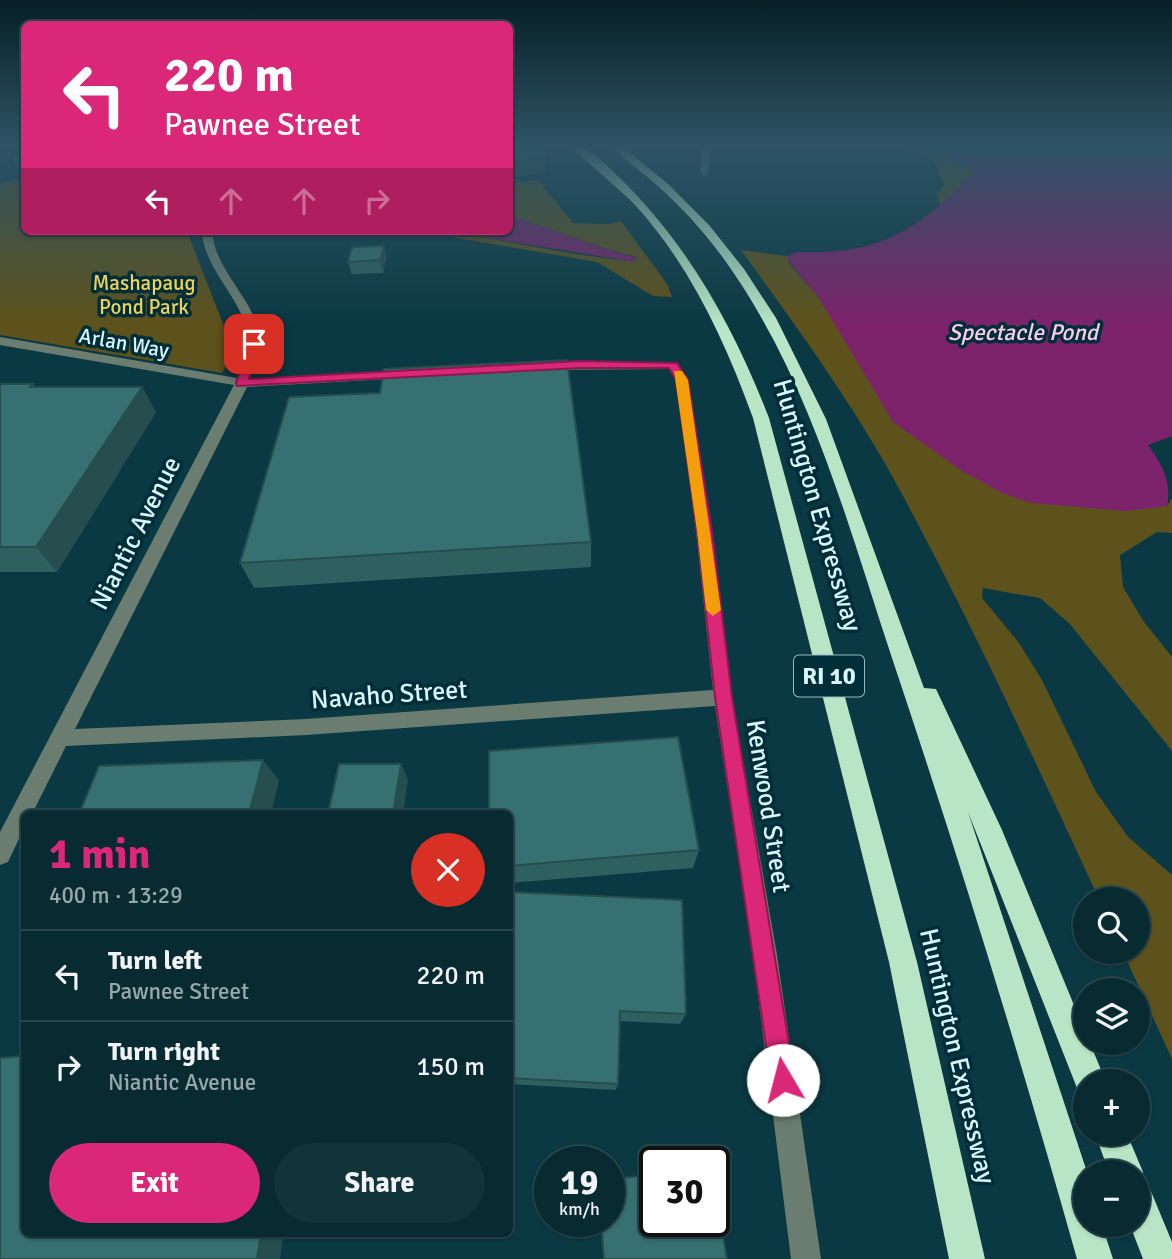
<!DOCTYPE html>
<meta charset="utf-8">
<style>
:root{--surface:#082b32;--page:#11333a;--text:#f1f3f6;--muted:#98a7ac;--line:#29474d;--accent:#db2777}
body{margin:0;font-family:Signika,sans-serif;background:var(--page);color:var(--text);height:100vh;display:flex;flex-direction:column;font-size:26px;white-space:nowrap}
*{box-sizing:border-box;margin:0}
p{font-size:23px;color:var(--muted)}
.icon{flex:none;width:38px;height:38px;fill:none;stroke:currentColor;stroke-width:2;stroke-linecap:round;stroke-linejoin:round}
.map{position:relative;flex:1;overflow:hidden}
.side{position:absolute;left:21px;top:810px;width:492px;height:427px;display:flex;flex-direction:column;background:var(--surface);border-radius:10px;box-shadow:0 2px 5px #0004,0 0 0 2px var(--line)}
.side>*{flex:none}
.banner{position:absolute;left:21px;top:21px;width:492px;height:214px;border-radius:10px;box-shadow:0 2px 5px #0004,0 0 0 2px var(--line);background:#db2777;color:#fff;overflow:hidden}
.controls{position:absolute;left:1073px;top:887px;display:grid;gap:14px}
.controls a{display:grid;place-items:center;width:77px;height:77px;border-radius:50%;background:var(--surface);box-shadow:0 2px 5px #0004,0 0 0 2px var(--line);font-size:35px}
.speed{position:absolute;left:534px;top:1146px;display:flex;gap:14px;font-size:35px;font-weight:700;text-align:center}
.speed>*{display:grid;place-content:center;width:91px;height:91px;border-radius:50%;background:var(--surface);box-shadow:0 2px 5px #0004,0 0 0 2px var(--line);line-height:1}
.speed small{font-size:18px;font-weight:400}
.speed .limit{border:4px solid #111;border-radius:10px;background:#fff;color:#111}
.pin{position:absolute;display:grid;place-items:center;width:60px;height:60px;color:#fff;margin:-30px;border-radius:14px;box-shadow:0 4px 10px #0006}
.me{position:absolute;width:77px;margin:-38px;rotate:352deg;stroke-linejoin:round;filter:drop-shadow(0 0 5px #0008)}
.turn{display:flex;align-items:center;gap:24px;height:147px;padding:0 28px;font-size:32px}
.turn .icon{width:91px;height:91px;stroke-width:2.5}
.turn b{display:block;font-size:49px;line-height:60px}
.lanes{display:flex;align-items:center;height:66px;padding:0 28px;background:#0003;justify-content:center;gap:35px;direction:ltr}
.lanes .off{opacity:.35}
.round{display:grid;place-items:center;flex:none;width:74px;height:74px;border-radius:37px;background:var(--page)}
.head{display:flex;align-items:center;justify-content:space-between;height:119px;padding:0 28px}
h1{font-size:42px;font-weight:700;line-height:52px;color:var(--accent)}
.cta{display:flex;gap:14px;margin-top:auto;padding:14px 28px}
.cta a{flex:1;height:80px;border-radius:42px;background:var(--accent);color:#fff;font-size:28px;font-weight:700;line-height:80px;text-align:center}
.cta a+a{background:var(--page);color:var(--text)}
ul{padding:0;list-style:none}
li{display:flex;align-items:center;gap:21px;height:91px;padding:0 28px;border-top:2px solid var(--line)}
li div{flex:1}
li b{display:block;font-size:26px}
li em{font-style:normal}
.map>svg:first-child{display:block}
.green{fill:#5e521c}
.water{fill:#7c236c}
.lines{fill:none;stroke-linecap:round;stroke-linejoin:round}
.minor{fill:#6b7d71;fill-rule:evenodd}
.highway{fill:#b7e5c6;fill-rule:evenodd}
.wall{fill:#2f6060}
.shaded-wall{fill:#264e4e}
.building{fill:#377070;stroke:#264e4e;stroke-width:2}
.route{fill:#db2777;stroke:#8e194d;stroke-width:2}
.slow{fill:#f59e0b}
.labels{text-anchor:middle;stroke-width:7;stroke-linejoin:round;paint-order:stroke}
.far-park-label{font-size:21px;fill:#efd258;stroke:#002e38}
.far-street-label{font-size:21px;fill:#d9f5fd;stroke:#002e38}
.far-water-label{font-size:23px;font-style:italic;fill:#fbcbee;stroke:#002e38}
.shield{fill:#002e38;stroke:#98b9c2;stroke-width:2}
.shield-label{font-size:24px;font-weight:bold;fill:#d9f5fd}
.street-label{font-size:26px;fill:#d9f5fd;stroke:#002e38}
</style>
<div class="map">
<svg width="1172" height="1259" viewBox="0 0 1172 1259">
<rect width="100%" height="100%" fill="#0b3943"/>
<g class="green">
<path d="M901 147C932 147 946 153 973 168V173L941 206 936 194 944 185C936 160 927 152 901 147Z"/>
<path d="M24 179V231H189L188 234 234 352 222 373 0 335V183Z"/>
<path d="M538 180 573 223 610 224 621 221 667 284 672 297 653 296 597 262 423 232 458 233 575 254 635 262 636 257C593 247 552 229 509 215V184Z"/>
<path d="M741 250 788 256 789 263 819 298 853 353 1167 506 1172 498V533L1157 532 1120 555 1123 587 1144 622 1172 657V751L1069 623 1040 598 983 588 982 598 1019 643 1042 680 1096 792 1128 837 1172 875V1059L1123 952H1138V900L1099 899C1036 763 973 626 902 494 856 408 798 329 741 250Z"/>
</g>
<g class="water">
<path d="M929 147H1172V436L1148 445C1162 464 1172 482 1167 506L1126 511 1031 503 1002 493 962 471 893 422 819 298 789 262 788 256 796 252C880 255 916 232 973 173V169Z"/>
<path d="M509 215C552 229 593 247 637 258L635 262 458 233 409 231H509Z"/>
</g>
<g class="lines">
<g class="minor">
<path d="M702 147H710L708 173 704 176 700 173Z"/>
<path d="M202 231H212C215 273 258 301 260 341 260 353 253 367 250 379L406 370 412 374 406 378 247 387 75 729 306 719 713 690 696 531 676 380 669 369 546 370 540 366 546 362H677L688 380 712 531 732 697 777 955 821 1259H791L753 955 715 706 306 735 66 746 32 814H24V828L8 862 0 865V832L234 385 0 345V337L237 378C241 367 248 353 248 341 247 301 204 273 202 231Z"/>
</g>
<g class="highway">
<path d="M572 147C591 147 607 166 620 178 690 247 734 328 769 418L917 962 985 1259H949L889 962 753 418C725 341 691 267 636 206 616 185 592 168 572 147Z"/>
<path d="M612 147H623L668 184 709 225 744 269 776 318 826 419 924 688 936 689 1002 830 1085 1032V1043H1090L1106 1082H1085V1096L1079 1093 968 812 1087 1172 1085 1225H1102L1113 1259H1077C1020 1056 958 855 891 655 848 525 812 389 735 275 714 243 687 212 659 187 644 173 627 162 612 147Z"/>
<path d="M1095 1134H1127L1143 1172 1138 1184V1172H1109Z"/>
<path d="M1138 1184 1150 1189 1172 1242V1259H1143L1130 1225H1138Z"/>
</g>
</g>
<g class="wall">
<path d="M384 246 386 258 383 273 352 274 348 262Z"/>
<path d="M0 384H33L35 387 156 412 57 572H0Z"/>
<path d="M591 542V567L254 588 240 563Z"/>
<path d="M509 814 699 850 693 868 509 883Z"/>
<path d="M509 892 686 1014 680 1024 620 1021 618 1084 616 1090 509 1084Z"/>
</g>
<g class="shaded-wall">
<path d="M545 156 546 172 509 178V162Z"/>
<path d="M24 161V167L17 168 14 163Z"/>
<path d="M384 246 386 258 383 273 380 260Z"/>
<path d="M142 387 156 412 57 572 36 547Z"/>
<path d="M263 760 279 780 271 814H249Z"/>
<path d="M401 764 408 779 403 814H393Z"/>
<path d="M261 1234H283L280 1259H257Z"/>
</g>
<g class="building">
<path d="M509 147H537L545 156 509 162Z"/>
<path d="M24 154V161L14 163V156Z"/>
<path d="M384 246 380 260 348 262 352 247Z"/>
<path d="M567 360 591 542 240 563 289 397 380 393 384 369Z"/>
<path d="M0 384H33L30 387H142L36 547H0Z"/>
<path d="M678 737 699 850 509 866V814H489V751Z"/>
<path d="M263 760 249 814H79L99 766Z"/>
<path d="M339 764H401L393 814H328Z"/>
<path d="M509 892 682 900 686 1014 620 1011 618 1084 509 1078Z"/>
<path d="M24 1056V1234H261L257 1259H0V1058Z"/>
<path d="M654 1174V1222H714V1185L727 1259H604L601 1222H609V1180Z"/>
</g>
<linearGradient id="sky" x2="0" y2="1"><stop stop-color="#061f25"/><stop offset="0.45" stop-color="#2e5466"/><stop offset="1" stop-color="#2e5466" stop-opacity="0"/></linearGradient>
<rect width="1172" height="324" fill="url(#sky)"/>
<path class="route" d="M254 341 260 344 249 379 580 361 677 363 688 380 712 531 732 697 795 1080 791 1088 783 1091 774 1088 771 1080 715 697 697 531 676 380 669 368H580L237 386 236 383 249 344Z"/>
<path class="slow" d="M674 371H682L688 380 721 610 713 616 706 610 697 531Z"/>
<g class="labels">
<g class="far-park-label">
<text x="144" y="290">Mashapaug<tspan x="144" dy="24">Pond Park</tspan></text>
</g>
<g class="far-street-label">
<text transform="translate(124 343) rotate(10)" y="7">Arlan Way</text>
</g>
<g class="far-water-label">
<text x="1023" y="340">Spectacle Pond</text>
</g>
<rect class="shield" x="794" y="655.5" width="70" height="41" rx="5"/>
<g class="shield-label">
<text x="829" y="684">RI 10</text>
</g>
<g class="street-label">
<text transform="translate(818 505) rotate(74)" y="9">Huntington Expressway</text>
<text transform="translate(135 533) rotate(-63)" y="9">Niantic Avenue</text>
<text transform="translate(389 694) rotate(-4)" y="9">Navaho Street</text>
<text transform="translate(769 806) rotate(81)" y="9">Kenwood Street</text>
<text transform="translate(958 1056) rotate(77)" y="9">Huntington Expressway</text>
</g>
</g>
</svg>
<div class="controls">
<a><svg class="icon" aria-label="search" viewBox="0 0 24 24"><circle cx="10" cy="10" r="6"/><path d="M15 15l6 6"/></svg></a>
<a><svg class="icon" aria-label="layers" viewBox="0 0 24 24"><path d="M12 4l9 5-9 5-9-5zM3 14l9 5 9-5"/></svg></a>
<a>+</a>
<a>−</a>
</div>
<div class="speed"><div>19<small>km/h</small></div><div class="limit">30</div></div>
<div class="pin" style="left:254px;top:344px;background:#d93025"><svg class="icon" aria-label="arrive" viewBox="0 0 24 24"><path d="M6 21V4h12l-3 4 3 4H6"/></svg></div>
<svg class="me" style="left:783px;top:1080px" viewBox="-20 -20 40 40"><circle r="19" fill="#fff"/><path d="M0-13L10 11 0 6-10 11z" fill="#db2777"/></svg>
<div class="banner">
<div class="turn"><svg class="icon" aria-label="left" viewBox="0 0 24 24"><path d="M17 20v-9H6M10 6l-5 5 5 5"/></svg><div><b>220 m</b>Pawnee Street</div></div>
<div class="lanes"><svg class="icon" aria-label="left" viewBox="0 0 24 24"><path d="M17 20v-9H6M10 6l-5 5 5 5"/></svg><svg class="icon off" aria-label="ahead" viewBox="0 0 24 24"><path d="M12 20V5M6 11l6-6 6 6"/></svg><svg class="icon off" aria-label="ahead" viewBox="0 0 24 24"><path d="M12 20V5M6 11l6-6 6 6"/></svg><svg class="icon off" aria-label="right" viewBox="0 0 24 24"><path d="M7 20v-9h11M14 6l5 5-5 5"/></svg></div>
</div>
<section class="side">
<div class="head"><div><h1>1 min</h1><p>400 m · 13:29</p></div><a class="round" style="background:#d93025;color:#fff"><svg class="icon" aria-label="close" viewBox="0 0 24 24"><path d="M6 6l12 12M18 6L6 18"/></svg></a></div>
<ul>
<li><svg class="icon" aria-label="left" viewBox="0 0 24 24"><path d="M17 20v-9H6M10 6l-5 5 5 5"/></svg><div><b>Turn left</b><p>Pawnee Street</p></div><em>220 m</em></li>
<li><svg class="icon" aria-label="right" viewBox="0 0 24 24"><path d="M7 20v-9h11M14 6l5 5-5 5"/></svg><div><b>Turn right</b><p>Niantic Avenue</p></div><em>150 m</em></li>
</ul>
<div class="cta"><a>Exit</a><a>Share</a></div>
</section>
</div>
